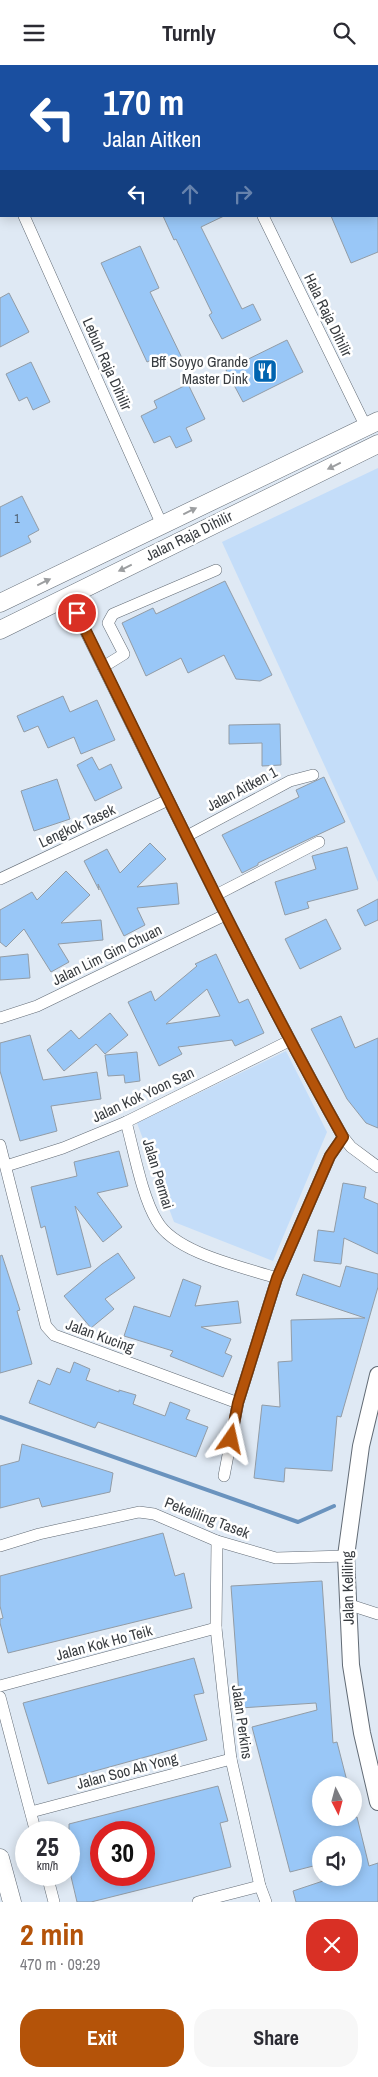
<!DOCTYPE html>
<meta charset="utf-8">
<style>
:root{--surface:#fff;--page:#f7f7f7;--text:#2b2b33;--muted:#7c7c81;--accent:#b45309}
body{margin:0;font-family:"Archivo Narrow",sans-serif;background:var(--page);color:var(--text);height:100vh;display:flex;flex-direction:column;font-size:19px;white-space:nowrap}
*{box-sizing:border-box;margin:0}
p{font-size:16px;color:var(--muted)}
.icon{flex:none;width:28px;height:28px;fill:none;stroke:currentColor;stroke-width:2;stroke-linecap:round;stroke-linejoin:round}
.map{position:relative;height:1837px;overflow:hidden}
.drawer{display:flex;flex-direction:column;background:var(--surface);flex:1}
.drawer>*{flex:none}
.banner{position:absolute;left:0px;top:0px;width:379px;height:152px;box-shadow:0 2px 12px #0003;background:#1a4fa0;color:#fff;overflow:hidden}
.needle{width:32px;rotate:174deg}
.fabs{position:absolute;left:312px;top:1711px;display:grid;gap:10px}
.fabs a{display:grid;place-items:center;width:50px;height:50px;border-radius:50%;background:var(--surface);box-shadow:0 2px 12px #0003;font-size:25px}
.speed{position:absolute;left:15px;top:1756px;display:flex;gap:10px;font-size:25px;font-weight:700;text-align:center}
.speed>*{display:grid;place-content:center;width:65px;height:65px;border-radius:50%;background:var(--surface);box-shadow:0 2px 12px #0003;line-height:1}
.speed small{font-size:12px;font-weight:400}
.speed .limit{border:8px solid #d22;background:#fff;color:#111}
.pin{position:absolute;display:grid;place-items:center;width:42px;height:42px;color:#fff;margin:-21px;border:2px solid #fff;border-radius:50%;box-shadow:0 1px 5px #0007}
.me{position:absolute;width:55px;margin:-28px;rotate:11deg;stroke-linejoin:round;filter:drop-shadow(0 0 4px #0008)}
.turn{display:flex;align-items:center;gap:18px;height:105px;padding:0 20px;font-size:22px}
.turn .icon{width:65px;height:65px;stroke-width:2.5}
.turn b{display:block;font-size:35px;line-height:42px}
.lanes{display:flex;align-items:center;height:48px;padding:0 20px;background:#0003;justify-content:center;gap:25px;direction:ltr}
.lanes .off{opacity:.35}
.round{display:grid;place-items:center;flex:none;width:52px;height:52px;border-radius:20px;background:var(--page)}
.headline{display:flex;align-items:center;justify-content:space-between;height:85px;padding:0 20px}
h1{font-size:30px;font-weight:800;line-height:38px;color:var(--accent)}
.cta{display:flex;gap:10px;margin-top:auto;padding:10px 20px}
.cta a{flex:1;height:58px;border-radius:20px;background:var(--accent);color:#fff;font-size:20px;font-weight:800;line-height:58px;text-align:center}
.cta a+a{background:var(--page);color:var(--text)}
header{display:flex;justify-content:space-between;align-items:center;height:65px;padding:0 20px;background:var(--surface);font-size:22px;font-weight:800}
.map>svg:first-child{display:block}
.grass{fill:#c4ddf9}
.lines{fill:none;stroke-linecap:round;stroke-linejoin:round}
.stream{stroke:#6a93be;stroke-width:4}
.building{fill:#99c7f7;stroke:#929ca6;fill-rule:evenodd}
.street-casing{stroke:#626b75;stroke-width:12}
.secondary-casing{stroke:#626b75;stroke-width:18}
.primary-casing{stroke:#626b75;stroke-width:19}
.street{stroke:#fff;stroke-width:11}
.secondary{stroke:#fff;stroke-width:16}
.primary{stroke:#fff;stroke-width:18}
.oneway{fill:#9c9ea0}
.route-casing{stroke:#753606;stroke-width:12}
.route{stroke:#b45309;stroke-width:9}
.labels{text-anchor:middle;stroke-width:5;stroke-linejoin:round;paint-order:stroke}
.number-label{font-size:12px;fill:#505f6e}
.street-label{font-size:15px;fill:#383c40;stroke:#fff}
.poi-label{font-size:15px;fill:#383c40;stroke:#fff;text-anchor:end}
</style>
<header><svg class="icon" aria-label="menu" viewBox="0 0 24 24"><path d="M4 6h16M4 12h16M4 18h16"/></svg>Turnly<svg class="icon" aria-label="search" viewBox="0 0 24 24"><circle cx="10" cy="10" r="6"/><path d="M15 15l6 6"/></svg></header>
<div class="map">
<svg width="378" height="1837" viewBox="0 0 378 1837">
<rect width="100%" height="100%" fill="#dfe9f4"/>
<g class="grass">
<path d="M378 403V817L222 477Z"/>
<path d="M286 986 327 1067 273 1196 174 1157 137 1058Z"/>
</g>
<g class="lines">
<path class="stream" d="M0 1352 298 1457 334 1441"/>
</g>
<g class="building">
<path d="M163 151H224L201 162 242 244 253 239 261 255 222 274 209 250 212 248 176 174 174 175Z"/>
<path d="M331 151H378V187L351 198Z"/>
<path d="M140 181 159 223 150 227 182 293 169 299 164 289 147 297 101 198Z"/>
<path d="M9 228 29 267 0 282V233Z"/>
<path d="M287 275 303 307 243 337 226 305Z"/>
<path d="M31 297 50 337 33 345 27 332 19 336 6 309Z"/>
<path d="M188 319 205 354 186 363 192 376 176 383 170 371 154 378 141 351 157 343 154 336Z"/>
<path d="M22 431 39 465 28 471 31 477 0 492V442Z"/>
<path d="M225 516 272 610 260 616 236 614 224 590 188 608 181 593 146 611 122 558 153 543 156 549Z"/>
<path d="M63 631 70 647 97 635 115 675 81 689 74 672 48 683 38 661 24 667 17 651Z"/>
<path d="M280 659 281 700 262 701V678L229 679V660Z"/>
<path d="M92 692 99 705 111 699 122 723 95 736 77 700Z"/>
<path d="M324 712 345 757 258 798V800L242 808 222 770 299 732 296 725Z"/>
<path d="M57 714 70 754 34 766 21 726Z"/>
<path d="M150 778 166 794 137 822 177 818 179 839 137 843 145 860 124 871 98 819 99 825 84 796 107 784 120 808Z"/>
<path d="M347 782 358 824 307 837 309 843 285 850 275 817 316 804 312 791Z"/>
<path d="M66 806 90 830 61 858 101 855 103 875 58 879 69 897 51 907 24 864 6 882 0 877V845L32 827 37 835Z"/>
<path d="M378 834V855L365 861 357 845Z"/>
<path d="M326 854 341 884 300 904 285 874Z"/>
<path d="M28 889 30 913 0 915V892Z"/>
<path d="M216 889 239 938 248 934 264 968 235 981 232 975 178 982 182 989 159 1001 128 937 151 926 155 936 197 901 195 899ZM207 924 220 951 166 959Z"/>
<path d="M110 948 128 970 105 989 96 979 64 1006 47 985 71 965 79 974Z"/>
<path d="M341 951 355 983 378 973V1063L366 1058 347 1034 311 964Z"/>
<path d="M30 970 43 1015 97 1007 101 1034 51 1041 57 1066 20 1076 0 1006V978Z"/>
<path d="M137 987 140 1016 125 1018 124 1010 108 1011 105 990Z"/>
<path d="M119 1086 128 1121 97 1128 122 1162 103 1177 75 1141 91 1202 57 1210 45 1161 41 1163 31 1122 77 1111 74 1097Z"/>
<path d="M343 1118 366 1122 364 1133 378 1139V1189L344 1173 341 1199 314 1196 318 1165 334 1167Z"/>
<path d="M118 1188 135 1213 105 1234 114 1244 91 1263 64 1231 102 1199Z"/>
<path d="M2 1190 20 1245 17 1246 32 1299 0 1308V1191Z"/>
<path d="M346 1201 378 1209V1222L341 1352 337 1351 332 1406 285 1403 284 1417 254 1413 262 1340 280 1342 278 1297 292 1296 291 1255 365 1253 296 1230 303 1209 340 1222Z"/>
<path d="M183 1214 201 1221 195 1241 238 1236 241 1258 201 1262 231 1274 225 1288 232 1291 223 1312 170 1291 173 1286 124 1271 134 1241 170 1252Z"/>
<path d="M74 1297 90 1304 86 1315 119 1327V1325L136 1330 133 1339 165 1351 170 1337 190 1345 186 1354 208 1362 196 1392 98 1357 95 1363 29 1338 38 1315 50 1320 57 1303 70 1308Z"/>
<path d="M22 1379 113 1408 110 1427 42 1442 39 1433 0 1443V1401L19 1396Z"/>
<path d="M163 1468 175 1511 184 1508 192 1543 8 1588 0 1558V1554L3 1553 0 1541V1511Z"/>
<path d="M322 1516 333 1678 337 1677 348 1720H321V1752H357L369 1801 378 1798V1837H296L293 1826 335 1812H354V1780H321V1799L290 1807 252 1662 317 1645 316 1638 240 1643 231 1521Z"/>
<path d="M194 1593 204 1628 194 1630 207 1675 48 1719 23 1638Z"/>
<path d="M218 1721 228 1756 220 1758 231 1802 91 1837H77L69 1803 71 1802 69 1792V1759ZM101 1768H144V1810H101Z"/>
</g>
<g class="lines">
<defs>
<g id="street">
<path d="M191 0 192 1"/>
<path d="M0 97 1 100"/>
<path d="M24 151 162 460"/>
<path d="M263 151 366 362"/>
<path d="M68 531C158 712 244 895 343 1072L351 1082 378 1102"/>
<path d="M103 602 124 589 108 558 113 549 216 505"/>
<path d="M187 771 290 716 313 710"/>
<path d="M0 814 168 735"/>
<path d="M216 830 319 777"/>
<path d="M0 953 37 941 225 850"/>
<path d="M126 1057C134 1086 142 1132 157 1156 175 1188 243 1202 277 1213"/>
<path d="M0 1080 46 1261 54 1270 238 1338"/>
<path d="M6 1101 63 1083 126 1057 289 976"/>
<path d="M224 1411 238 1338 277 1213 330 1091 343 1072"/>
<path d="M217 1476 216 1563 224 1637 231 1694 260 1821 266 1837"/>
<path d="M0 1481 39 1469 139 1447 154 1449 217 1476 276 1493 346 1491"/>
<path d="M347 1539 378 1549"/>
<path d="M0 1621 216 1563"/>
<path d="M0 1632 36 1768"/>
<path d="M31 1747 231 1694"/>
<path d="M47 1810 54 1837"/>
<path d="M198 1837 260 1821"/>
</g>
<path id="secondary" d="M378 1310 361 1381 346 1491 351 1600 362 1668 378 1737"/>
<g id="primary">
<path d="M0 538 378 356"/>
<path d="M0 565 378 379"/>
<path d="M0 1793 12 1837"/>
</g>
</defs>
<use href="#street" class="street-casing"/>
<use href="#secondary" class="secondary-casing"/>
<use href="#primary" class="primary-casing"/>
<use href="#street" class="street"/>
<use href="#secondary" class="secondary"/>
<use href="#primary" class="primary"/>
</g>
<defs><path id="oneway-solid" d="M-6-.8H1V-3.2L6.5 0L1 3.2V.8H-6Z" transform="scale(1.25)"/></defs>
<g class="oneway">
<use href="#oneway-solid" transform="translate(334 401) rotate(154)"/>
<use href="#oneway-solid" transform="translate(190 446) rotate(-26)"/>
<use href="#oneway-solid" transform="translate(125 503) rotate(154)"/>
<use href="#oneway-solid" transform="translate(44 517) rotate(-26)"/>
</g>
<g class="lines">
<defs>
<path id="route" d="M77 548C164 724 247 901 343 1072L330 1091 277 1213 238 1338 231 1374"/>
</defs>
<use href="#route" class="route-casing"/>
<use href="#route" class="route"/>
</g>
<defs>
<symbol id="restaurant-square" viewBox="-11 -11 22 22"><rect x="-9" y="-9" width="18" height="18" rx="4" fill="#0064b0" stroke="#fff"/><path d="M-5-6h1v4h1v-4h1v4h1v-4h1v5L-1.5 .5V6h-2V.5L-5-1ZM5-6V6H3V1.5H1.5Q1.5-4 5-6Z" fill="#fff"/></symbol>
</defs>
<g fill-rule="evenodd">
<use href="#restaurant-square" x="251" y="292" width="28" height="28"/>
</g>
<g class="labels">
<g class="number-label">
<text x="17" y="458">1</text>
</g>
<g class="street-label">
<text transform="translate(328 250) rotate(64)" y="5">Hala Raja Dihilir</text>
<text transform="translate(107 299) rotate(66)" y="5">Lebuh Raja Dihilir</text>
<text transform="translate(189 471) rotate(-26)" y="5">Jalan Raja Dihilir</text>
<text transform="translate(242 724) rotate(-28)" y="5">Jalan Aitken 1</text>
<text transform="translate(77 761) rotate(-25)" y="5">Lengkok Tasek</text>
<text transform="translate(107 890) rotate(-26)" y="5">Jalan Lim Gim Chuan</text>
<text transform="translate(143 1030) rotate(-25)" y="5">Jalan Kok Yoon San</text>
<text transform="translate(158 1109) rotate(73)" y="5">Jalan Permai</text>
<text transform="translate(100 1271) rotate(20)" y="5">Jalan Kucing</text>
<text transform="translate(207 1453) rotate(21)" y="5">Pekeliling Tasek</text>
<text transform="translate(348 1523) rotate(-91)" y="5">Jalan Keliling</text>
<text transform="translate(104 1578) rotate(-15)" y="5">Jalan Kok Ho Teik</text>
<text transform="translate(242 1657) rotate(82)" y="5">Jalan Perkins</text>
<text transform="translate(127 1706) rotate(-15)" y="5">Jalan Soo Ah Yong</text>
</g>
<g class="poi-label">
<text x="248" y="302">Bff Soyyo Grande<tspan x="248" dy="17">Master Dink</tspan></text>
</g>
</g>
</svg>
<div class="fabs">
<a><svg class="needle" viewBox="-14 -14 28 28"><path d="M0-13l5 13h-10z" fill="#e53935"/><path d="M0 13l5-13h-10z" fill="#7c7c81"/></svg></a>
<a><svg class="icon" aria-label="sound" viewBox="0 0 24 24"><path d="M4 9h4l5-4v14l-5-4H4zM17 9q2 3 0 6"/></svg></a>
</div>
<div class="speed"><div>25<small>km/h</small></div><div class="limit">30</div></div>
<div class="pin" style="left:77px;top:548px;background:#d93025"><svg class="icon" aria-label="arrive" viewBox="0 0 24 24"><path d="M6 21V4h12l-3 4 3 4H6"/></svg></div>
<svg class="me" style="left:231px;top:1374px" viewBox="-20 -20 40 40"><path d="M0-17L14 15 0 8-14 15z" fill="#b45309" stroke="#fff" stroke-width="4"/></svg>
<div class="banner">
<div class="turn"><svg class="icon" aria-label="left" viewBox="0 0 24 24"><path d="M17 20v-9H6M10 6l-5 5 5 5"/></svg><div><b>170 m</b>Jalan Aitken</div></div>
<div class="lanes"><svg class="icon" aria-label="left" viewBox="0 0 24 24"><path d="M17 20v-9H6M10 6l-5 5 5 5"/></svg><svg class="icon off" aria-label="ahead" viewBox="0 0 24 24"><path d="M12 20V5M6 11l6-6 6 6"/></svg><svg class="icon off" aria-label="right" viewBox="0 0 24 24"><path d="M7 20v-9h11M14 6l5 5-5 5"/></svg></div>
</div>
</div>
<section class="drawer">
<div class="headline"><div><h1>2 min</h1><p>470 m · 09:29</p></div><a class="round" style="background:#d93025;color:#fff"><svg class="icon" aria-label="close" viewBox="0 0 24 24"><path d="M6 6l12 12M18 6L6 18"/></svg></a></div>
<div class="cta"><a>Exit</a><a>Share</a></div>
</section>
